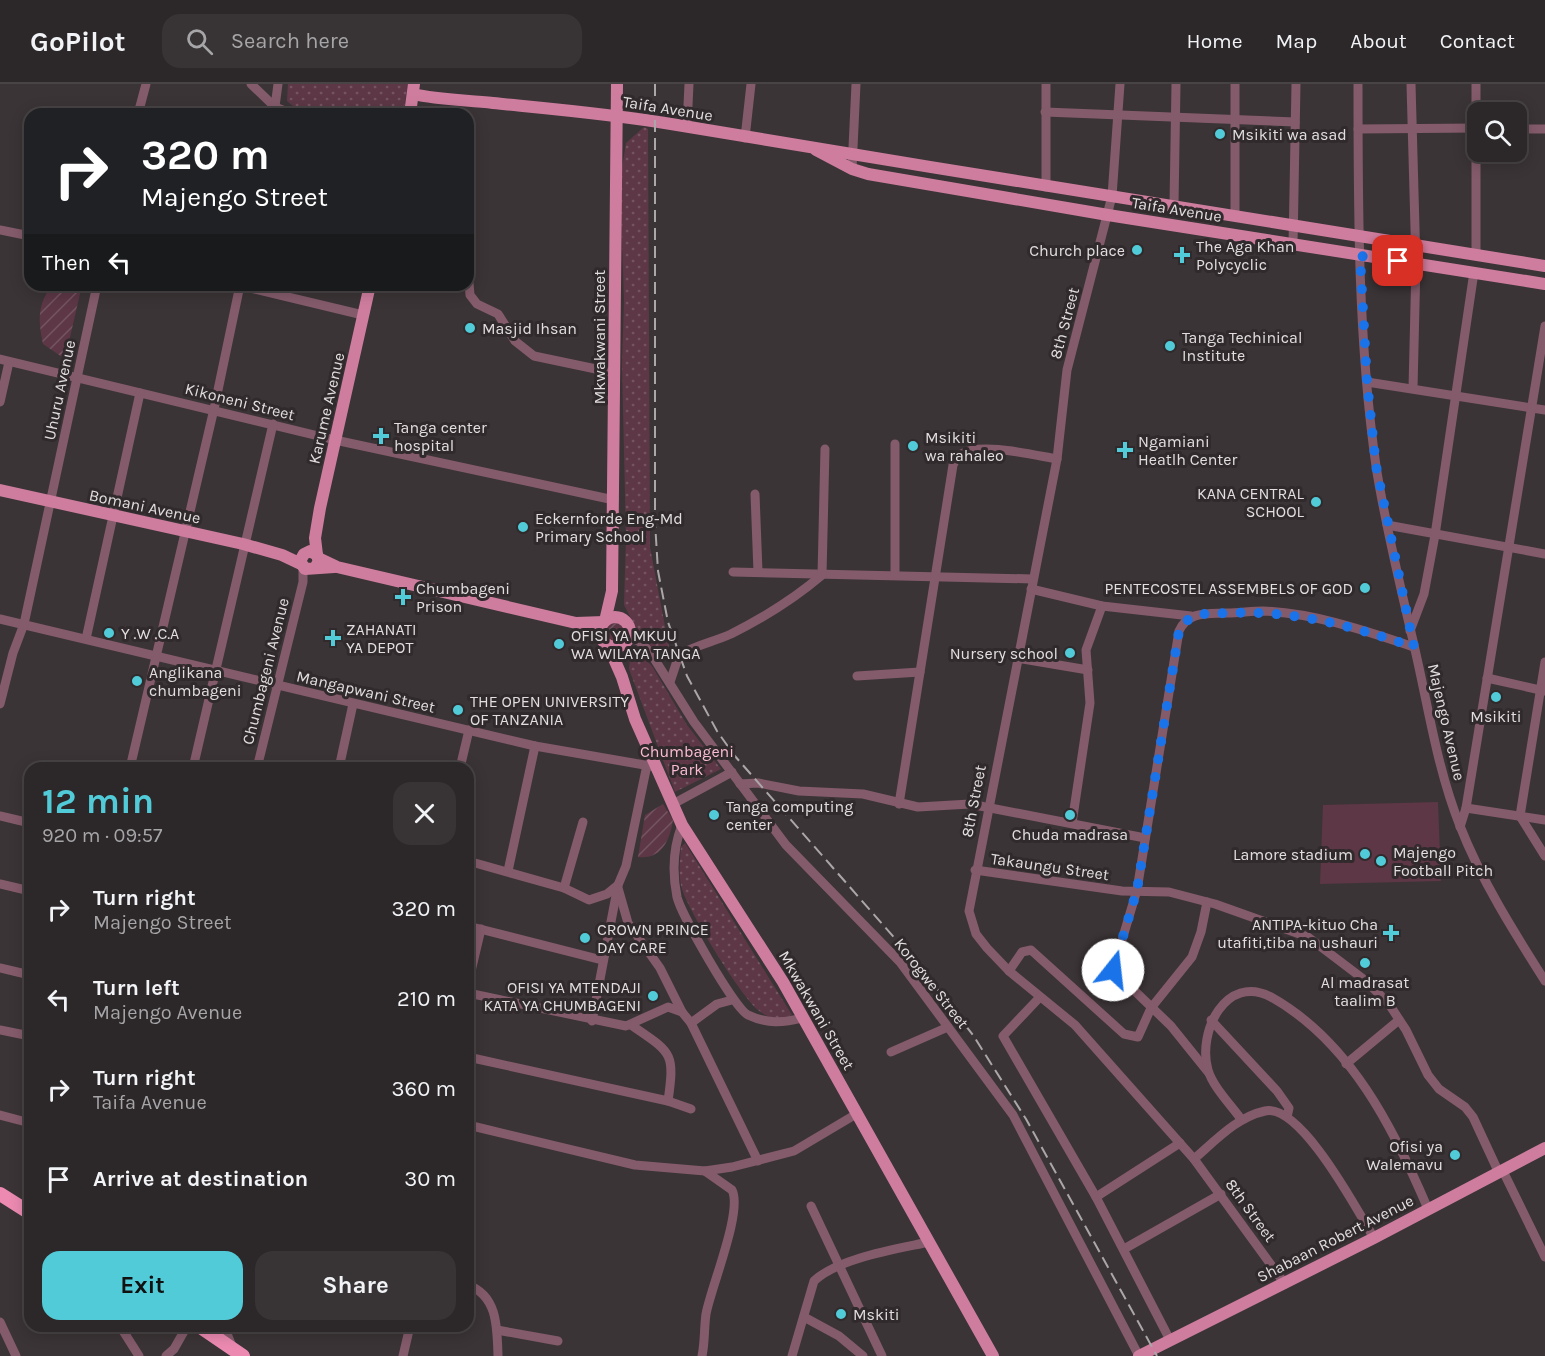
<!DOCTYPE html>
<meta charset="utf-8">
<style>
:root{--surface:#2c2728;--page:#383334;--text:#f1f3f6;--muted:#a6a5a8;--line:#484445;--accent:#52cbd8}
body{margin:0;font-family:Karla,sans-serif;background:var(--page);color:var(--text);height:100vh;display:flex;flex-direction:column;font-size:22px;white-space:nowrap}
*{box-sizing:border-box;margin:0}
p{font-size:20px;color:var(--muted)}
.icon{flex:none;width:33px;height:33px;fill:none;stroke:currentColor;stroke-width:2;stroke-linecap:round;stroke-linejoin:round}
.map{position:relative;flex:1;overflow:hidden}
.panel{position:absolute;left:24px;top:678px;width:450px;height:570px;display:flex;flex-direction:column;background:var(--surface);border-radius:18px;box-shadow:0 3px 15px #0003,0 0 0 2px var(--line)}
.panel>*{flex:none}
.hud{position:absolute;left:24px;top:24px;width:450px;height:183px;border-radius:18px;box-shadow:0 3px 15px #0003,0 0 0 2px var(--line);background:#202124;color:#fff;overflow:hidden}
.tools{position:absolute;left:1467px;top:18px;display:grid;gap:12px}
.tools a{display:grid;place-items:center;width:60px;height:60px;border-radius:12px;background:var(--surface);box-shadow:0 3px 15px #0003,0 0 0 2px var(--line);font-size:30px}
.pin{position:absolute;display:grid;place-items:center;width:51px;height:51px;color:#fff;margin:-26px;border-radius:12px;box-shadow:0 3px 9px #0006}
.me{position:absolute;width:66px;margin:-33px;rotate:16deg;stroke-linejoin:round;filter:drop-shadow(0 0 4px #0008)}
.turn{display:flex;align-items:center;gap:21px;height:126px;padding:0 18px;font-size:27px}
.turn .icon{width:78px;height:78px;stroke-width:2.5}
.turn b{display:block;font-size:42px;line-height:51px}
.then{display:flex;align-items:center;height:57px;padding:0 18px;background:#0003;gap:12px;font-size:22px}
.round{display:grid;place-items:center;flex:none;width:63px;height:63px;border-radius:18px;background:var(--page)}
.summary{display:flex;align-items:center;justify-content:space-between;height:102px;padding:0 18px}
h1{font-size:36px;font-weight:700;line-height:45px;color:var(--accent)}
.cta{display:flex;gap:12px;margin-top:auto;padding:12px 18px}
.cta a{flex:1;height:69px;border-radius:18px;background:var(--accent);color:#111;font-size:24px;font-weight:700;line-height:69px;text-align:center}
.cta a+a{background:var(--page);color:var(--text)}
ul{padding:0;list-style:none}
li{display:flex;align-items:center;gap:18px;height:90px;padding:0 18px}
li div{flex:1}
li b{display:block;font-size:22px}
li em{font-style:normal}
header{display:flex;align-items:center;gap:36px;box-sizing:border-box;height:84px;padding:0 30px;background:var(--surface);border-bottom:2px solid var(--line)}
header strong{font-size:28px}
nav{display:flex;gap:33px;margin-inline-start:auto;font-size:21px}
.search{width:420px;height:54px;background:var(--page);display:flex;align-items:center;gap:15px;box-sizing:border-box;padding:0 21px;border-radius:18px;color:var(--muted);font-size:22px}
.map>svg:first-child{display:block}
.grass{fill:url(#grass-dots)}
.garden{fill:url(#garden-furrows)}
.pitch{fill:#5d3746}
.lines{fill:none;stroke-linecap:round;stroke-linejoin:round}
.minor{stroke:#845b6b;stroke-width:9}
.major{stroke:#cf7d9e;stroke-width:12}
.highway{stroke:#ec8ab2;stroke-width:14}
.rail{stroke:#aba6a8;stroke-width:2;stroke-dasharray:12 6;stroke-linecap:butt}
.route{stroke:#1a73e8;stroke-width:10;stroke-dasharray:0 18}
.poi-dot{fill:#52cbd8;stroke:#302a2c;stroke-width:2}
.labels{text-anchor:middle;stroke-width:6;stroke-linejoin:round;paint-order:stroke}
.street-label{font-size:16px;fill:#e2dedf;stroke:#302a2c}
.poi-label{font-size:16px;fill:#e2dedf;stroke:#302a2c;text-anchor:start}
.park-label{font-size:16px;fill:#fbbcd3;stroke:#302a2c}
</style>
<header>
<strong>GoPilot</strong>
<div class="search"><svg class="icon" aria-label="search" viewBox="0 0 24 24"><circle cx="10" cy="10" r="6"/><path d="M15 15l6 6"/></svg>Search here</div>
<nav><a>Home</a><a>Map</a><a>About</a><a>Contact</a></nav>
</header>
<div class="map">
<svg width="1545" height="1272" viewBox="0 0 1545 1272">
<defs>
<pattern id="grass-dots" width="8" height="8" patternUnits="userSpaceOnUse" patternTransform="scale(1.5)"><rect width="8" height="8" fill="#5d3746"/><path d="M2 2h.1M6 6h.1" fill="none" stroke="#745460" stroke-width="1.8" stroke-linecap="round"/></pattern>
<pattern id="garden-furrows" width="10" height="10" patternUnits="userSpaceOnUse" patternTransform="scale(1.5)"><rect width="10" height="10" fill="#5d3746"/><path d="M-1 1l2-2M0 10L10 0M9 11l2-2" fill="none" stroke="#745460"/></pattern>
</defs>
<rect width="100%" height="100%" fill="#3b3436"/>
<g class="grass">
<path d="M288 0H408L403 30H317L299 27 287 17Z"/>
<path d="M644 43 648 45 650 463 670 569 660 572 639 549 624 521 626 454 622 281 624 216 620 97 626 59Z"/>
<path d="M639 570 652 582 687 641 721 685 675 708 629 585 630 574Z"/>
<path d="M685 759 792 931C781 938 768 934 758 926 740 911 689 828 682 805 678 792 680 777 681 763Z"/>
</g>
<g class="garden">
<path d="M53 201H82L65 275 43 260C38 237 37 219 53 201Z"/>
<circle cx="614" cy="548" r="10"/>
<path d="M663 720 673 736C670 756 661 776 638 773L645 731Z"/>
</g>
<path class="pitch" d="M1438 718 1441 797 1320 800 1323 721Z"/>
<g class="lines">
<g class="minor">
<path d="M251 0 275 23 292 30"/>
<path d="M1046 0V103"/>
<path d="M1120 0 1112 112 1067 286 1057 375 969 827 976 850 987 864 1009 887 1075 941 1194 1075 1285 1200"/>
<path d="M1358 0C1358 127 1358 256 1376 382 1386 446 1402 508 1416 570 1429 627 1438 687 1460 742 1481 796 1514 848 1545 897"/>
<path d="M1411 0 1416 180 1413 304"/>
<path d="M1476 0V171"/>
<path d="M1045 28 1295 38"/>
<path d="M138 30 146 0"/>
<path d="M274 30 278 0"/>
<path d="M687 43 689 0"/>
<path d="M1358 45 1478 44"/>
<path d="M1516 45H1545"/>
<path d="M745 54 751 0"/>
<path d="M852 85 856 0"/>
<path d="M1174 121 1176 0"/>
<path d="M1235 130V0"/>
<path d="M0 146 30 152"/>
<path d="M1293 161 1296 0"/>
<path d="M468 188 470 211 477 220 498 230 515 257 534 272 615 289"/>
<path d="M238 201 363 231"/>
<path d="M0 275 335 356 614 416"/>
<path d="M1367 298 1545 326"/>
<path d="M0 318 9 278"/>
<path d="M755 410 758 488"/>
<path d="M1387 441 1545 470"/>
<path d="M733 488 1033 495"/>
<path d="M895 491V360"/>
<path d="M1031 505 1102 522 1191 532"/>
<path d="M0 535 535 662 656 683"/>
<path d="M1410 547 1424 510 1435 451 1474 188"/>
<path d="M629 553 639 557 650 568 694 638 786 761 900 878 1013 1031 1139 1272"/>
<path d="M86 555 140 309"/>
<path d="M1017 574 1088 586"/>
<path d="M1545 578 1520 732 1545 772"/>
<path d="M857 592 920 588"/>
<path d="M1487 594 1545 607"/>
<path d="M670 598 679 571C696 561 713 558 731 550 763 534 795 514 822 491L825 365"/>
<path d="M0 620 13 569 24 540 97 201"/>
<path d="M130 684 214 325 240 201"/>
<path d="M193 684 273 340"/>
<path d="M257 684 303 498V483"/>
<path d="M339 684 353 620"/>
<path d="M460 684 469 646"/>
<path d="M740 700 758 699 799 707 863 710 918 723 970 720 1145 754"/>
<path d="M673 720 732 688"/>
<path d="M899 720 953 381C955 377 957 372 961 370 981 358 1033 371 1057 375"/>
<path d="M1466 724 1545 736"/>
<path d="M0 732 30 739"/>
<path d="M1072 739 1090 619 1086 566 1102 522"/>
<path d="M682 741C673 764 672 788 677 813 681 830 734 924 748 931 767 940 783 939 802 934"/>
<path d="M1460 743 1466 724 1545 242"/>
<path d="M468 777 564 804 589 816 607 810 618 801"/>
<path d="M975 786 1122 807 1169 808 1215 820 1308 853 1366 897 1389 920 1406 946 1428 991 1439 1005 1465 1023 1473 1033 1499 1089"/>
<path d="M508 787 535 662"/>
<path d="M0 800 30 807"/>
<path d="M564 804 583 738"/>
<path d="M618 804 628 839 660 884 682 928"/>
<path d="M468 842 602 876"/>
<path d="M0 884 30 891"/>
<path d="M1009 887 1022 868 1031 866 1124 950 1138 953 1151 924 1192 873 1201 848 1207 818"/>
<path d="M468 900 481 845"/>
<path d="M468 909 626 942 668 923 682 928 691 939 758 1077"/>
<path d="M1040 913 1003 952 1096 1113 1170 1256"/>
<path d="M1211 936 1277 1007 1289 1024 1287 1033"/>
<path d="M592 937 618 801 626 782 647 681"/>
<path d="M691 939 717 920 732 916"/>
<path d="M631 941C672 969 675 968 668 1017"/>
<path d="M0 946 30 952"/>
<path d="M891 968 948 943"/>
<path d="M468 973 668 1017 691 1025"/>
<path d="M1346 980 1399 936"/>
<path d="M1208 988 1171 942 1113 886 1137 806 1179 547C1188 527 1207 530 1227 529 1239 529 1251 527 1263 527 1315 529 1366 547 1414 563"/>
<path d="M0 1031 30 1039"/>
<path d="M1241 1035C1231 1021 1213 1003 1208 986 1197 948 1226 889 1271 913 1350 957 1394 1045 1428 1125"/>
<path d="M468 1041 635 1081 705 1087 732 1083 794 1067 858 1029"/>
<path d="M1194 1075C1216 1056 1237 1033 1265 1027 1301 1019 1358 1128 1374 1154"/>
<path d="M1503 1087 1545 1173"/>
<path d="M1096 1113 1180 1059"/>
<path d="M811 1122 882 1272"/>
<path d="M1124 1165 1221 1110"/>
<path d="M468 1201C498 1212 497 1244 498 1272"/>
<path d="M804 1233 839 1252 863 1272"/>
<path d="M0 1238 16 1272"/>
<path d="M120 1242 139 1272"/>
<path d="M224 1242 233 1265"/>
<path d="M497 1246 558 1257"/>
<path d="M166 1272 174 1265 187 1242"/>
<path d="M403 1272 410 1242"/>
<path d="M702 1272C705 1258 704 1244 706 1230 711 1203 743 1127 732 1106L705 1087"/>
<path d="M792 1272 814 1197C838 1174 897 1165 929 1158"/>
</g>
<g class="major">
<path d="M413 10C439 16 467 16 493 19 553 25 612 30 671 40 962 89 1253 135 1545 182"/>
<path d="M410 30 414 0"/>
<path d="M816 66 852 85 868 90 1108 131 1545 200"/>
<path d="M0 406 243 460 282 471 301 480"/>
<path d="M317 471 315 454 320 424 370 201"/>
<path d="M318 474 337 483 576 539 604 538"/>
<path d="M315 484 319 477 317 471 310 467 304 470 300 477 305 485 334 483"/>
<circle cx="615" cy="548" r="15"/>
<path d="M605 537 612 507 617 0"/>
<path d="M608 561 622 593 635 635 682 741 783 898 993 1272"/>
<path d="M1139 1272 1374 1154 1545 1064"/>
</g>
<g class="highway">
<path d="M0 1110 30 1129"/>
<path d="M199 1242 243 1272"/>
</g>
<path class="rail" d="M655 0V438L658 487 668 538 687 592 717 647 734 671 920 883 973 951 1026 1035 1157 1272"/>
</g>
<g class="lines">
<path class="route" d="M1113 886 1137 806 1179 547C1189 527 1208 530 1228 529 1295 526 1351 542 1414 563L1376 382 1367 298 1360 172 1398 177"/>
</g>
<g class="poi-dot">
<circle cx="1220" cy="50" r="6"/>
<circle cx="1137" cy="166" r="6"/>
<path d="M1179 162h6v6h6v6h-6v6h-6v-6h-6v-6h6z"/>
<circle cx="470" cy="244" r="6"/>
<circle cx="1170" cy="262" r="6"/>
<path d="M378 343h6v6h6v6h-6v6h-6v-6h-6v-6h6z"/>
<circle cx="913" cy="362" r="6"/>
<path d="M1122 357h6v6h6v6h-6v6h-6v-6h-6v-6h6z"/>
<circle cx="1316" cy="418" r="6"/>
<circle cx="523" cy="443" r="6"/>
<circle cx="1365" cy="504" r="6"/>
<path d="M400 504h6v6h6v6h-6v6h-6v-6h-6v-6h6z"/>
<circle cx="109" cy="549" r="6"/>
<path d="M330 545h6v6h6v6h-6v6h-6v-6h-6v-6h6z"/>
<circle cx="559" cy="560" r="6"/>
<circle cx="1070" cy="569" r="6"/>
<circle cx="137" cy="597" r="6"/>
<circle cx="1496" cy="613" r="6"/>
<circle cx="458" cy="626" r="6"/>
<circle cx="714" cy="731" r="6"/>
<circle cx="1070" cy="731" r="6"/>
<circle cx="1365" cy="770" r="6"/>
<circle cx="1381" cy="777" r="6"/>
<path d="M1388 840h6v6h6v6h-6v6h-6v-6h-6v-6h6z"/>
<circle cx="585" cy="854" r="6"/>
<circle cx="1365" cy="879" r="6"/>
<circle cx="653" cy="912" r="6"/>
<circle cx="1455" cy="1071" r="6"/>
<circle cx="841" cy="1230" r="6"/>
</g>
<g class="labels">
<g class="street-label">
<text transform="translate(668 24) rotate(9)" y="6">Taifa Avenue</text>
<text transform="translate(1177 125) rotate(9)" y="6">Taifa Avenue</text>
<text transform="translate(1064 239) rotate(-75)" y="6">8th Street</text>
<text transform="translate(599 253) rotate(-90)" y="6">Mkwakwani Street</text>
<text transform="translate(59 306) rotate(-78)" y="6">Uhuru Avenue</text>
<text transform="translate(240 317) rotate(14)" y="6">Kikoneni Street</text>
<text transform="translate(326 324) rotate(-77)" y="6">Karume Avenue</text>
<text transform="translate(145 422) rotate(12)" y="6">Bomani Avenue</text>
<text transform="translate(265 587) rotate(-76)" y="6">Chumbageni Avenue</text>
<text transform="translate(366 607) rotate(13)" y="6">Mangapwani Street</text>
<text transform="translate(1447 638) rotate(77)" y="6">Majengo Avenue</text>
<text transform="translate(973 717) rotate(-79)" y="6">8th Street</text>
<text transform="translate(1050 782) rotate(8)" y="6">Takaungu Street</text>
<text transform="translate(932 899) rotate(52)" y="6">Korogwe Street</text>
<text transform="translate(817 926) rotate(60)" y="6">Mkwakwani Street</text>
<text transform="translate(1251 1126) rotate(54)" y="6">8th Street</text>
<text transform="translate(1335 1154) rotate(-27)" y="6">Shabaan Robert Avenue</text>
</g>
<g class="poi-label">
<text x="1232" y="56">Msikiti wa asad</text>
<text x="1196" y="168">The Aga Khan<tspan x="1196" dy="18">Polycyclic</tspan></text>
<text x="1125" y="172" text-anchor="end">Church place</text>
<text x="482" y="250">Masjid Ihsan</text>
<text x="1182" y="259">Tanga Techinical<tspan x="1182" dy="18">Institute</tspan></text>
<text x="394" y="349">Tanga center<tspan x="394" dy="18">hospital</tspan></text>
<text x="925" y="359">Msikiti<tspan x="925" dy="18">wa rahaleo</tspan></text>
<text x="1138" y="363">Ngamiani<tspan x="1138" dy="18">Heatlh Center</tspan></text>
<text x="1304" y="415" text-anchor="end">KANA CENTRAL<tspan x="1304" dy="18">SCHOOL</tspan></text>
<text x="535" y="440">Eckernforde Eng-Md<tspan x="535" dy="18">Primary School</tspan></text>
<text x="416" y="510">Chumbageni<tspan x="416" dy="18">Prison</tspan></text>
<text x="1353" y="510" text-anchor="end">PENTECOSTEL ASSEMBELS OF GOD</text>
<text x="346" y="551">ZAHANATI<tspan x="346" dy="18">YA DEPOT</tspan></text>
<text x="121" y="555">Y .W .C.A</text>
<text x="571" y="557">OFISI YA MKUU<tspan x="571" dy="18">WA WILAYA TANGA</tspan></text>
<text x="1058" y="575" text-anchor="end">Nursery school</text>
<text x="149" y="594">Anglikana<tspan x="149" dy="18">chumbageni</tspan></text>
<text x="470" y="623">THE OPEN UNIVERSITY<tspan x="470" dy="18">OF TANZANIA</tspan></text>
<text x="1496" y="638" text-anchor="middle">Msikiti</text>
<text x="726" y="728">Tanga computing<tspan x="726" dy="18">center</tspan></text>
<text x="1070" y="756" text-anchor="middle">Chuda madrasa</text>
<text x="1393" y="774">Majengo<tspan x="1393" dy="18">Football Pitch</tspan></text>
<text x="1353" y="776" text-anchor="end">Lamore stadium</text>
<text x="1378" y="846" text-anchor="end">ANTIPA-kituo Cha<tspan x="1378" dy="18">utafiti,tiba na ushauri</tspan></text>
<text x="597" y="851">CROWN PRINCE<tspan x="597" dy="18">DAY CARE</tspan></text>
<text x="1365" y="904" text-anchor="middle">Al madrasat<tspan x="1365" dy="18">taalim B</tspan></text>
<text x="641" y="909" text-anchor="end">OFISI YA MTENDAJI<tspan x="641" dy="18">KATA YA CHUMBAGENI</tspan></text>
<text x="1443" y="1068" text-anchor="end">Ofisi ya<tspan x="1443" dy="18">Walemavu</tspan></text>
<text x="853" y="1236">Mskiti</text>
</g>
<g class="park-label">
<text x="687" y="673">Chumbageni<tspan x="687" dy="18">Park</tspan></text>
</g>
</g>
</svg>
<div class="tools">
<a><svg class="icon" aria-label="search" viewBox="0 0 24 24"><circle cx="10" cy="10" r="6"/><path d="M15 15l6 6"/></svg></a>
</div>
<div class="pin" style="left:1398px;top:177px;background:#d93025"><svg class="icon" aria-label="arrive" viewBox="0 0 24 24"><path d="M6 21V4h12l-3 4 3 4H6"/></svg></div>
<svg class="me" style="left:1113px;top:886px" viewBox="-20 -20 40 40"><circle r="19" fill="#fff"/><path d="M0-13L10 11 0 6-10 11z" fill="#1a73e8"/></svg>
<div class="hud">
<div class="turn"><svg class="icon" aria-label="right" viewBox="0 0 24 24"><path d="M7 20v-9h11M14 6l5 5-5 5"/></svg><div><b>320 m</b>Majengo Street</div></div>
<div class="then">Then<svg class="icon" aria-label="left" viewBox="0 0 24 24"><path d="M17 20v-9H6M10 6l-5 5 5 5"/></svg></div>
</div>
<section class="panel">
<div class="summary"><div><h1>12 min</h1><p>920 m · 09:57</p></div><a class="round"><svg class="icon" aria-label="close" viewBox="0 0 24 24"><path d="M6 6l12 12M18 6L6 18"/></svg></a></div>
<ul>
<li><svg class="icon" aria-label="right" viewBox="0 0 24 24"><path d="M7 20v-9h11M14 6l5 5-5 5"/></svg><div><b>Turn right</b><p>Majengo Street</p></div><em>320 m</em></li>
<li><svg class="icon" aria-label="left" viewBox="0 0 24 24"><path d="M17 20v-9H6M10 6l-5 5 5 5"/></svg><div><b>Turn left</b><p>Majengo Avenue</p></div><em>210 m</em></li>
<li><svg class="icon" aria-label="right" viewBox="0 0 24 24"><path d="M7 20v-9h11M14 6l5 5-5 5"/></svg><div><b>Turn right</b><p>Taifa Avenue</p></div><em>360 m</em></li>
<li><svg class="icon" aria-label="arrive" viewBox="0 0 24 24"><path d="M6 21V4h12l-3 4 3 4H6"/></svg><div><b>Arrive at destination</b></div><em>30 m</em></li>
</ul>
<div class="cta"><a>Exit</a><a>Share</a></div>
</section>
</div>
